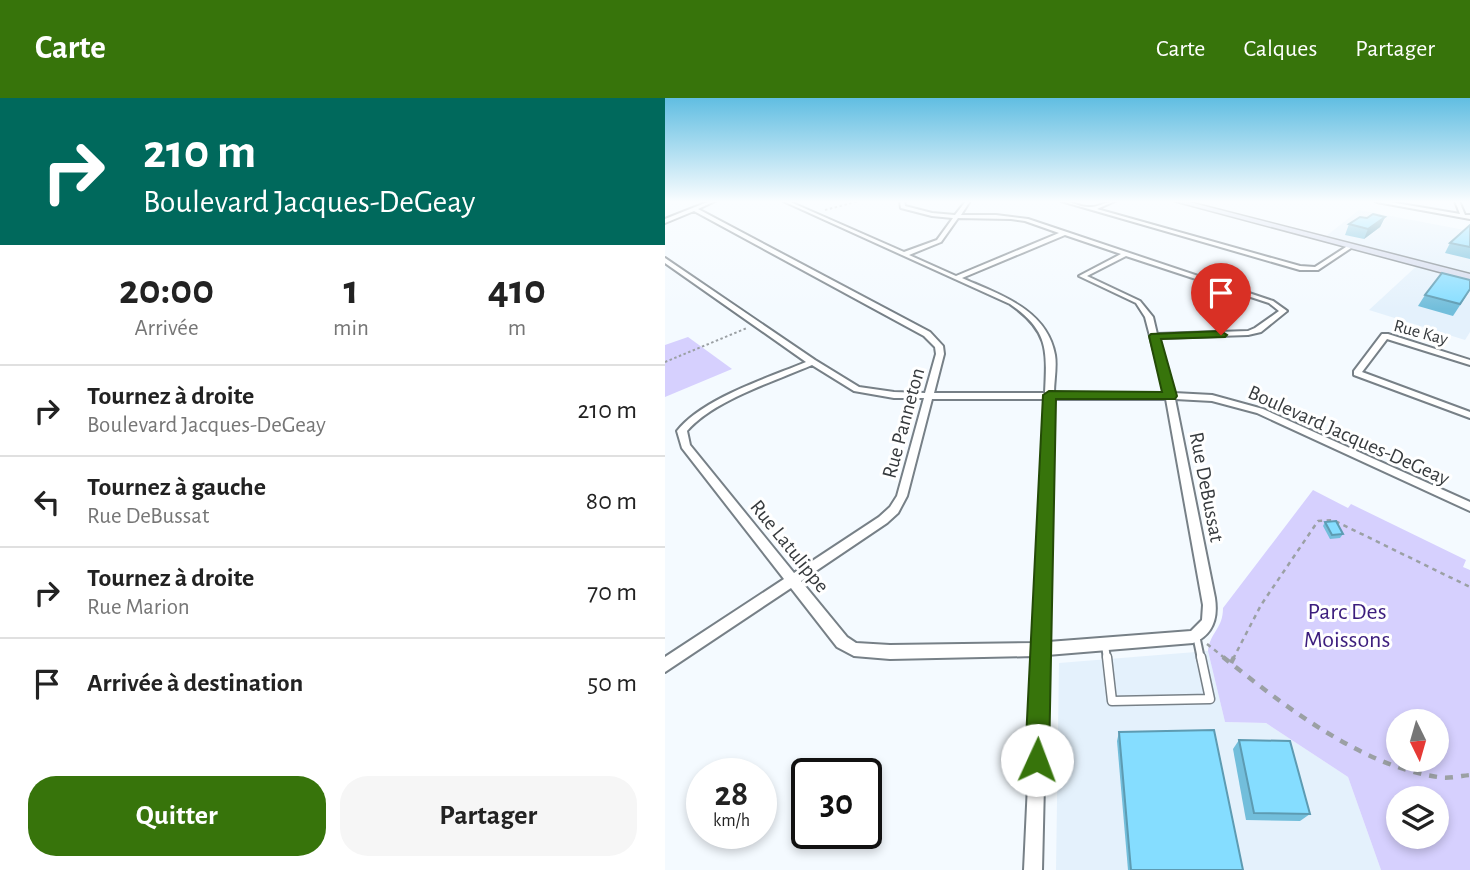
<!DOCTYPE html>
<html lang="fr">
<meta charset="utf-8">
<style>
:root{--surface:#fff;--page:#f6f6f6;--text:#222;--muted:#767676;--line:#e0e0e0;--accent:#37740b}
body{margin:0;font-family:"Alegreya Sans",sans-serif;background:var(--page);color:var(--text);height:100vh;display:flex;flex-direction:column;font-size:26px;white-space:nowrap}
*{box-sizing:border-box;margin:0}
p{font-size:23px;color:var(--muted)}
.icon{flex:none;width:38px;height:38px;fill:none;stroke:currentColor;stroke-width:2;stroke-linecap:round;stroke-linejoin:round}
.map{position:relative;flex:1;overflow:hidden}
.panel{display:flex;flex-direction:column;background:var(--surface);width:665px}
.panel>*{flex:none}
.banner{background:#00695c;color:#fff;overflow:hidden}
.needle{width:46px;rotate:175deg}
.tools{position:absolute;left:721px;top:611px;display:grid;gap:14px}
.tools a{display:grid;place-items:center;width:63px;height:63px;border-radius:50%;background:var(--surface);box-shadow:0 4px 10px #0003;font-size:35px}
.speed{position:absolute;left:21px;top:660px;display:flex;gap:14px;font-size:35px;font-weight:700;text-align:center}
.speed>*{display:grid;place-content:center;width:91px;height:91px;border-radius:50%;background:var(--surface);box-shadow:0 4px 10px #0003;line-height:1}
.speed small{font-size:18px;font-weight:400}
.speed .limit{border:4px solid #111;border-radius:10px;background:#fff;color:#111}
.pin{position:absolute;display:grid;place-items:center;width:60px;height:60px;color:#fff;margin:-72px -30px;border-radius:50% 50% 50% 0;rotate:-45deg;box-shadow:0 0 7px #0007}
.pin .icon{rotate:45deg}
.me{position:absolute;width:77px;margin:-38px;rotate:2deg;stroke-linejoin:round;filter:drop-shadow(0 0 5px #0008)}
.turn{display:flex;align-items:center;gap:24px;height:147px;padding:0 28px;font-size:32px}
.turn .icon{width:91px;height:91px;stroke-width:2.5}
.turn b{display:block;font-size:49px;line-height:60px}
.eta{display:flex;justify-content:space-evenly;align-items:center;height:119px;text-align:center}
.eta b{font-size:42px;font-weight:600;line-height:49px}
.cta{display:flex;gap:14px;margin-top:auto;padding:14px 28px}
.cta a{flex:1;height:80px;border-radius:28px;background:var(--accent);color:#fff;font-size:28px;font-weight:600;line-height:80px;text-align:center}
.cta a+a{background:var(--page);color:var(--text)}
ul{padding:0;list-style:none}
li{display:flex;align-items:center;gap:21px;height:91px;padding:0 28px;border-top:2px solid var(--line)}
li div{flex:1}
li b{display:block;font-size:26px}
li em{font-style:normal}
header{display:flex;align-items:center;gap:42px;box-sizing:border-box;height:98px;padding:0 35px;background:var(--accent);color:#fff}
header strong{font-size:33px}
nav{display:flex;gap:38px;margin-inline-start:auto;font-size:24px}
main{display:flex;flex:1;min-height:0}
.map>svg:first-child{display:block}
.built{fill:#e4f1fc}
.green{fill:#d6d0fe;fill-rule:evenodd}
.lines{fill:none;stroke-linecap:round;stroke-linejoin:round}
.service-far1-casing{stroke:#778087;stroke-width:10}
.service-casing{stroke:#778087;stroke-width:11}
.minor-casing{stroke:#778087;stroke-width:4}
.secondary-casing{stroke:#778087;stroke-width:3}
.path-far2{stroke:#9ba0a4;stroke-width:2;stroke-dasharray:2.5 2.5;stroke-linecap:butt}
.path-far1{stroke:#9ba0a4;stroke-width:2.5;stroke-dasharray:4.5 4.5;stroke-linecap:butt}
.path{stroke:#9ba0a4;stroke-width:4.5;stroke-dasharray:8 8;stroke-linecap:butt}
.service-far1{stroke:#fff;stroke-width:6}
.service{stroke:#fff;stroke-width:8}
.minor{fill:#fff;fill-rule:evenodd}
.secondary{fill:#d4daed;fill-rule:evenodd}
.wall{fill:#72bedb}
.shaded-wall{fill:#5d9bb2}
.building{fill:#85ddff;stroke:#5d9bb2;stroke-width:2}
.route{fill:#37740b;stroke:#244b07;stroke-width:2}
.labels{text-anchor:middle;stroke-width:6;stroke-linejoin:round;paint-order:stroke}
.far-street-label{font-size:18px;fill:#373b3e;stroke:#fff}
.street-label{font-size:21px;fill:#373b3e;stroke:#fff}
.near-park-label{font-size:24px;fill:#3c1d7d;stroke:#fff}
</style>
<header>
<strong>Carte</strong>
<nav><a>Carte</a><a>Calques</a><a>Partager</a></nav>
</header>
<main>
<section class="panel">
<div class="banner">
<div class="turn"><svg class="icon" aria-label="right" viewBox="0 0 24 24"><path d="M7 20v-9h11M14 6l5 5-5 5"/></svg><div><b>210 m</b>Boulevard Jacques-DeGeay</div></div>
</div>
<div class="eta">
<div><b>20:00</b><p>Arrivée</p></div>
<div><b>1</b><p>min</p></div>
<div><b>410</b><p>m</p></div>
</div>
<ul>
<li><svg class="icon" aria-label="right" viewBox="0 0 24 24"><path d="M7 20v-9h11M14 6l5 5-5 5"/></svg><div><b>Tournez à droite</b><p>Boulevard Jacques-DeGeay</p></div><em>210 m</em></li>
<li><svg class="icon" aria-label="left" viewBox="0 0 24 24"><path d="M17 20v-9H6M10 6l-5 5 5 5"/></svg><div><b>Tournez à gauche</b><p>Rue DeBussat</p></div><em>80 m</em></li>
<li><svg class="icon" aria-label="right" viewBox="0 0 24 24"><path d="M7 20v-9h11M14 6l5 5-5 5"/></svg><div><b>Tournez à droite</b><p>Rue Marion</p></div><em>70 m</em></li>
<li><svg class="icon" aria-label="arrive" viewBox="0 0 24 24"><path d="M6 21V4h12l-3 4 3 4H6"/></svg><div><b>Arrivée à destination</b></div><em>50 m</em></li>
</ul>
<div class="cta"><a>Quitter</a><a>Partager</a></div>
</section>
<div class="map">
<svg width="805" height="772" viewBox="0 0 805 772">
<rect width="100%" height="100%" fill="#f4faff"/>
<g class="built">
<path d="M694 112 805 133V234L800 242 704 212 755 165 660 139Z"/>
<path d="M543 553 560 624 601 625 683 679 716 772H391L394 565Z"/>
</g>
<g class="green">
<path d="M23 239 67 271 0 299V247Z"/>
<path d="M648 392 683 410 686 406 801 462 798 469 805 472V772H716L683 679 601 625 560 624 543 553C545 534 558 531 558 510ZM733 623H772V662H733ZM733 700H772V738H733Z"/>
</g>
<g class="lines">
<defs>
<g id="service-far1">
<path d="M531 537 536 561"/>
<path d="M440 547 442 561"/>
</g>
<path id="service" d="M442 559 447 603 545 601 536 559"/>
<g id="minor">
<path d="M45 103H50L33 111 265 234 278 248 279 256 269 295H380C382 252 384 233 345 206L118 103H123L239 154 272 142 288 120 267 118 236 110 235 103H239L240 108 267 115 290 117 301 103H305L296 117H331L363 121 608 203 622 213 596 234 583 237 493 240 509 295 547 297 598 311 805 404V413L592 315 547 303 510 301 550 500C553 520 548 537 528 545L382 557 377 772H359L369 558 225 561 189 558 172 549 126 490 0 574V559L119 481 17 350 12 333C38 300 103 280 141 264L0 165V160L150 262 194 289 229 294 260 295 271 256 270 249 259 238 29 113 0 125V121ZM293 120 346 121 360 123 394 135 291 178 244 157 276 144ZM400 137 456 156 414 178 471 205 480 219 500 295H389C389 283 392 269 390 257 382 211 333 196 297 180ZM461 158 604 205 614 213 590 230 583 233 492 236 488 219 475 203 422 178ZM147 267 189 293 229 300H259L232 398 225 409 214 419 129 475 25 347 22 333C49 302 108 284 147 267ZM267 301H380L369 545 225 547 191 545 182 539 136 483 222 425 233 415 242 398ZM389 301H501L538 507 537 522 526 533 383 544Z"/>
<path d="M396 103C406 103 416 110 426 109 434 109 442 103 450 103L432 111 635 168 650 169 684 147 689 148 653 172H635Z"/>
<path d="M710 103H719L795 116 790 103H794L800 117H805V121L712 104Z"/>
<path d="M717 236H723L805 262V267L722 241 697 274 805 314V320L689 277V273Z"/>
</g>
<path id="secondary" d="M509 103H520L805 176V182Z"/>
</defs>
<use href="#service-far1" class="service-far1-casing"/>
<use href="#service" class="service-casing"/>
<use href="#minor" class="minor-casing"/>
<use href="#secondary" class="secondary-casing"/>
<g class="path-far2">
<path d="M160 112 194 103"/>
<path d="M0 264 82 230"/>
</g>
<g class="path-far1">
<path d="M542 546 561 561"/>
<path d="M568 561 596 507 653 423 668 422 805 489"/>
</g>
<g class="path">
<path d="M558 559C618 607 696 668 773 679 783 681 795 678 805 677"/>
<path d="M566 565 569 559"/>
</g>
<use href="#service-far1" class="service-far1"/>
<use href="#service" class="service"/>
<use href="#minor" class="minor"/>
<use href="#secondary" class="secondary"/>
</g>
<g class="wall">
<path d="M720 119 715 129 699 141 680 137 684 126 702 120Z"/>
<path d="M805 127V161L780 155 785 145Z"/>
<path d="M805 192 788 218 753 208 760 197Z"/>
<path d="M660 424 678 436 675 440 665 441 658 428Z"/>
<path d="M454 634 578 772H463L452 643Z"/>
<path d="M574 642 645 716 635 723 581 722 568 651Z"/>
</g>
<path class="shaded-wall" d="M720 119 715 129 699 141 703 131Z"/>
<g class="building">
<path d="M708 116 720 119 703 131 684 126 695 119 702 120Z"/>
<path d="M805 127V149L785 145Z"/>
<path d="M777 175 805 182V191L795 206 760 197Z"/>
<path d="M671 423 678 436 667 437 660 424Z"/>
<path d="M549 632 578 772H466L454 634Z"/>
<path d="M574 642 625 643 645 716 589 715Z"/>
</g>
<linearGradient id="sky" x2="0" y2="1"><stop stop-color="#61bee2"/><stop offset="0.49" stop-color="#fafdff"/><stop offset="1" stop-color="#fafdff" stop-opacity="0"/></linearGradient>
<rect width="805" height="211" fill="url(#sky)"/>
<path class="route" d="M556 233 562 237 560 239 496 241 512 298 510 301H391L384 662 380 670 372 674 363 670 360 662 378 297 384 293 497 294 484 238 486 236Z"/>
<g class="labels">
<g class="far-street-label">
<text transform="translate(756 234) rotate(15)" y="6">Rue Kay</text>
</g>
<g class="street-label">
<text transform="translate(238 325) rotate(-75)" y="7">Rue Panneton</text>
<text transform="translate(684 337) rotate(24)" y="7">Boulevard Jacques-DeGeay</text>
<text transform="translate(542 389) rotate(79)" y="7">Rue DeBussat</text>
<text transform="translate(125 448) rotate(51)" y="7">Rue Latulippe</text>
</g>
<g class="near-park-label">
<text x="682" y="521">Parc Des<tspan x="682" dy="28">Moissons</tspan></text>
</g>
</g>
</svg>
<div class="tools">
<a><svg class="needle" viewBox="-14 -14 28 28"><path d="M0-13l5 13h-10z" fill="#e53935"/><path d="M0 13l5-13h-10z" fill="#767676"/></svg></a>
<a><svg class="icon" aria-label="layers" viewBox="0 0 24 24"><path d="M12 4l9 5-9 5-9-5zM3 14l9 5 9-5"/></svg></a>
</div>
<div class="speed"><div>28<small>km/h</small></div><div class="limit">30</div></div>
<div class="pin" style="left:556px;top:237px;background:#d93025"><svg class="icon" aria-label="arrive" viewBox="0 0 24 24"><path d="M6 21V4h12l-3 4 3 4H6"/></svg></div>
<svg class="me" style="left:372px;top:662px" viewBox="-20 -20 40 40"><circle r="19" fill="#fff"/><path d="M0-13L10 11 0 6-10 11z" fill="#37740b"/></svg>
</div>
</main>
